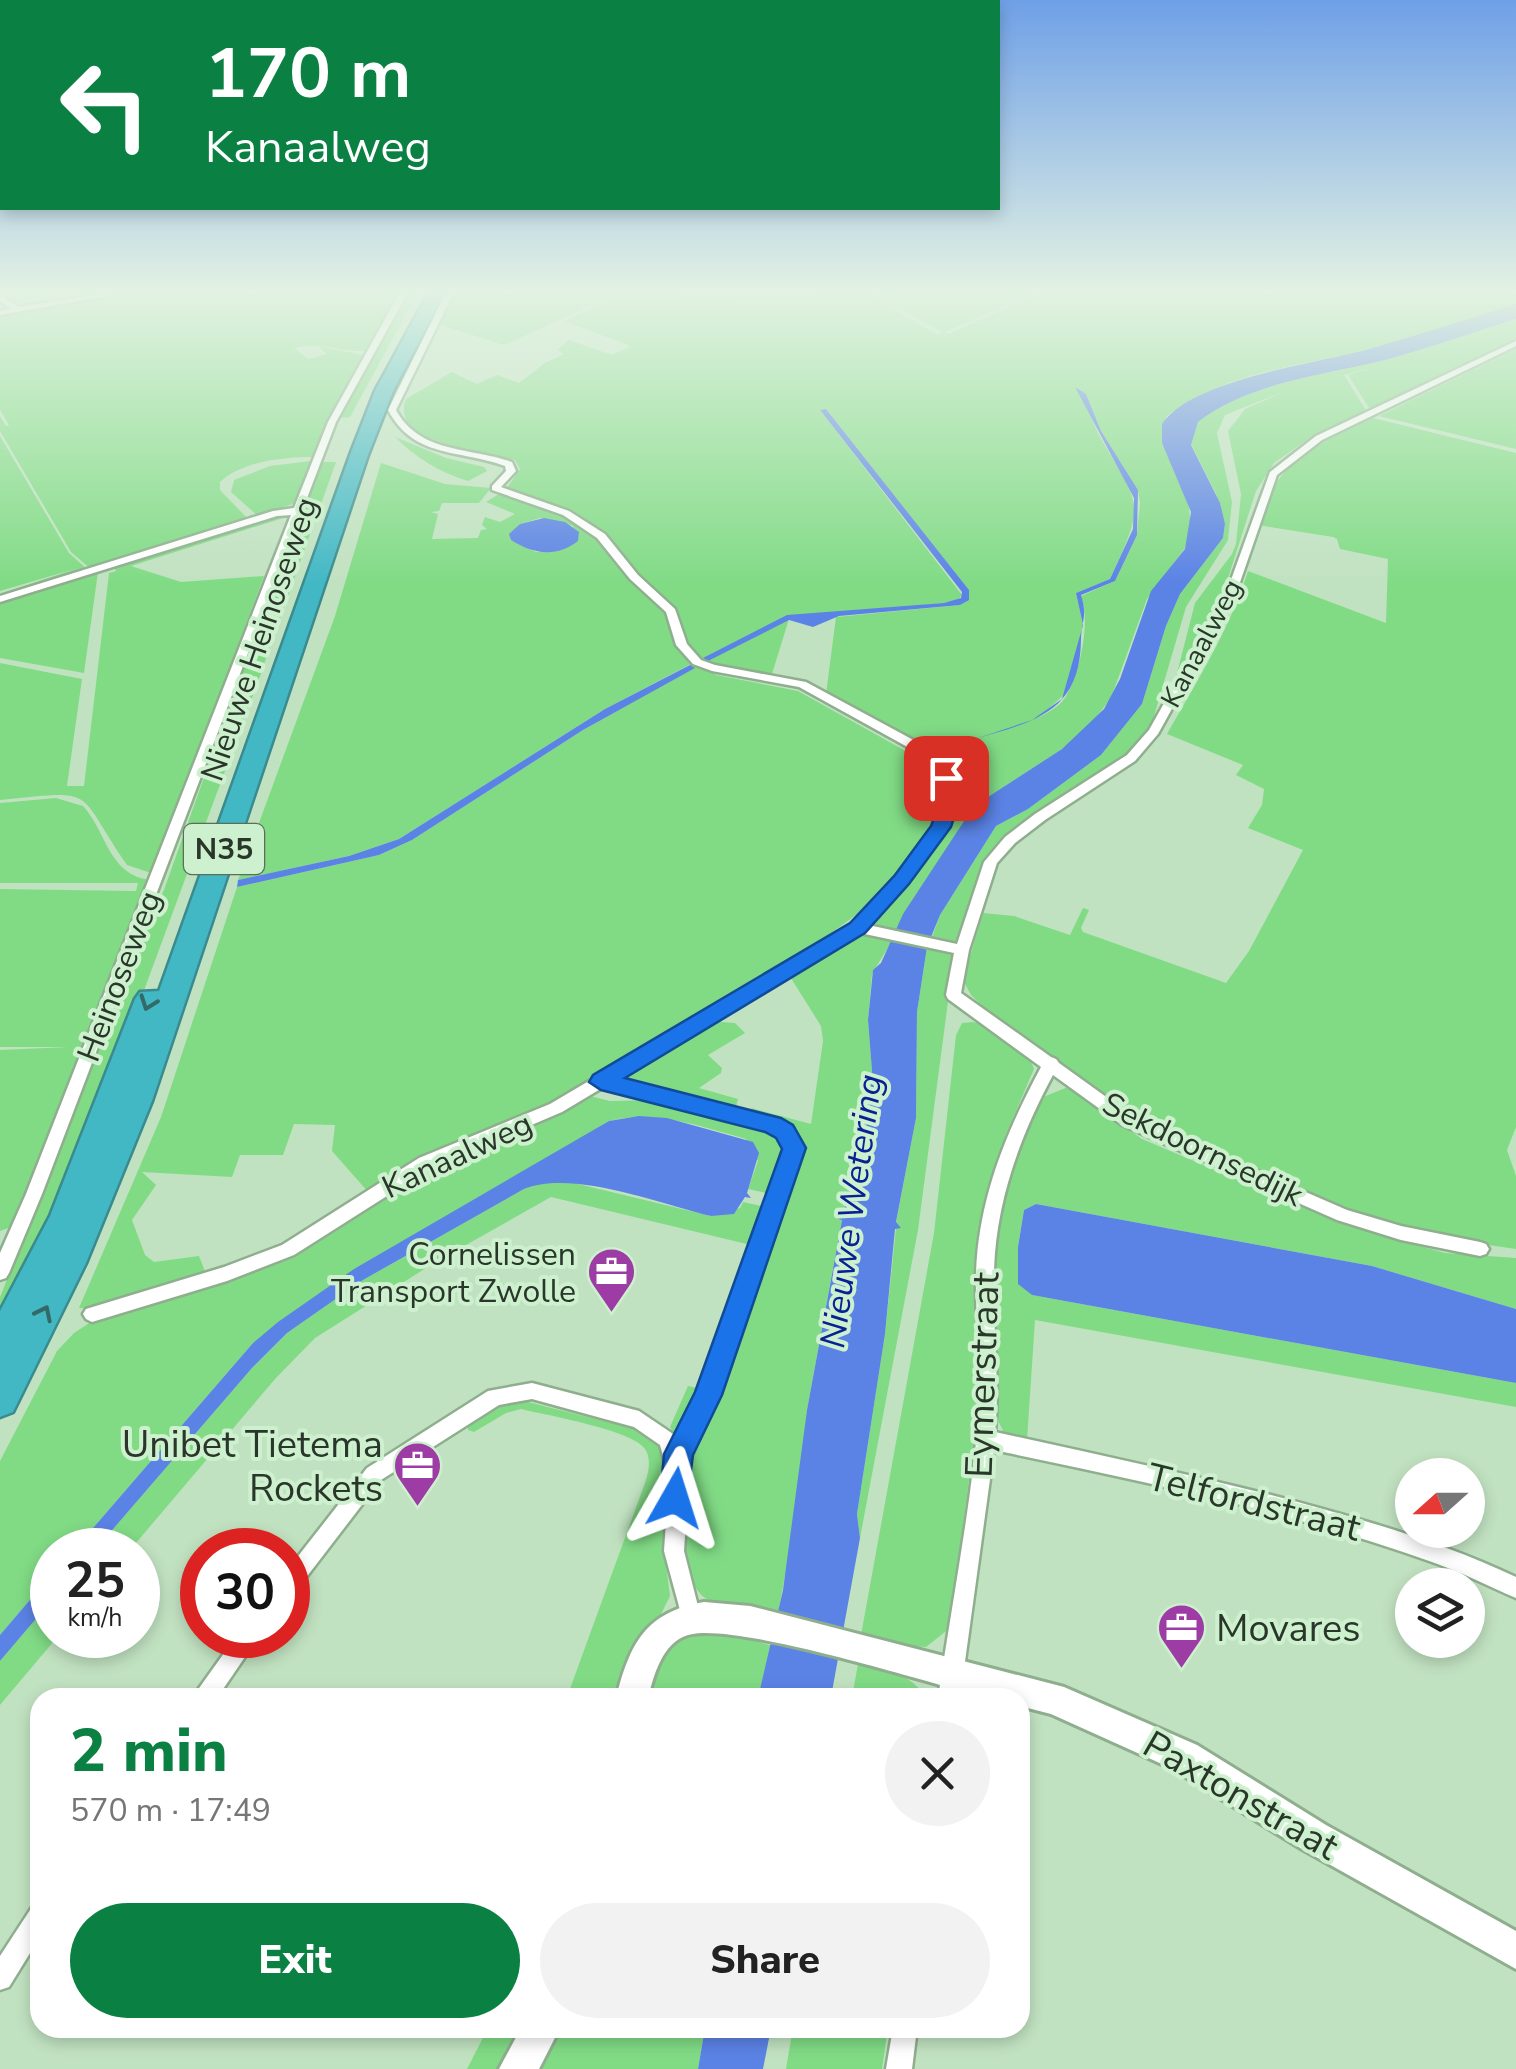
<!DOCTYPE html>
<meta charset="utf-8">
<style>
:root{--surface:#fff;--page:#f2f2f2;--text:#222;--muted:#767676;--accent:#0b8043}
body{margin:0;font-family:"Nunito Sans",sans-serif;background:var(--page);color:var(--text);height:100vh;display:flex;flex-direction:column;font-size:38px;white-space:nowrap}
*{box-sizing:border-box;margin:0}
p{font-size:32px;color:var(--muted)}
.icon{flex:none;width:55px;height:55px;fill:none;stroke:currentColor;stroke-width:2;stroke-linecap:round;stroke-linejoin:round}
.map{position:relative;flex:1;overflow:hidden}
.panel{position:absolute;left:30px;top:1688px;width:1000px;height:350px;display:flex;flex-direction:column;background:var(--surface);border-radius:30px;box-shadow:0 5px 15px #0003}
.panel>*{flex:none}
.top-card{position:absolute;left:0px;top:0px;width:1000px;height:210px;box-shadow:0 5px 15px #0003;background:#0b8043;color:#fff;overflow:hidden}
.needle{width:65px;rotate:249deg}
.fabs{position:absolute;left:1395px;top:1458px;display:grid;gap:20px}
.fabs a{display:grid;place-items:center;width:90px;height:90px;border-radius:50%;background:var(--surface);box-shadow:0 5px 15px #0003;font-size:50px}
.speed{position:absolute;left:30px;top:1528px;display:flex;gap:20px;font-size:50px;font-weight:700;text-align:center}
.speed>*{display:grid;place-content:center;width:130px;height:130px;border-radius:50%;background:var(--surface);box-shadow:0 5px 15px #0003;line-height:1}
.speed small{font-size:25px;font-weight:400}
.speed .limit{border:15px solid #d22;background:#fff;color:#111}
.pin{position:absolute;display:grid;place-items:center;width:85px;height:85px;color:#fff;margin:-42px;border-radius:20px;box-shadow:0 5px 15px #0006}
.me{position:absolute;width:110px;margin:-55px;rotate:6deg;stroke-linejoin:round;filter:drop-shadow(0 0 8px #0008)}
.turn{display:flex;align-items:center;gap:35px;height:210px;padding:0 40px;font-size:45px}
.turn .icon{width:130px;height:130px;stroke-width:2.5}
.turn b{display:block;font-size:70px;line-height:85px}
.round{display:grid;place-items:center;flex:none;width:105px;height:105px;border-radius:52px;background:var(--page)}
.headline{display:flex;align-items:center;justify-content:space-between;height:170px;padding:0 40px}
h1{font-size:60px;font-weight:800;line-height:75px;color:var(--accent)}
.button{display:flex;gap:20px;margin-top:auto;padding:20px 40px}
.button a{flex:1;height:115px;border-radius:60px;background:var(--accent);color:#fff;font-size:40px;font-weight:800;line-height:115px;text-align:center}
.button a+a{background:var(--page);color:var(--text)}
.map>svg:first-child{display:block}
.green{fill:#81db85;fill-rule:evenodd}
.water{fill:#5b83e5}
.lines{fill:none;stroke-linecap:round;stroke-linejoin:round}
.street-casing{stroke:#8eae8e;stroke-width:5}
.secondary-casing{stroke:#8eae8e;stroke-width:6}
.highway-casing{stroke:#3a8a8e;stroke-width:5}
.street{fill:#fff;fill-rule:evenodd}
.secondary{fill:#fff;fill-rule:evenodd}
.highway{fill:#43b8c5;fill-rule:evenodd}
.oneway{stroke:#336a67}
.route{fill:#1a73e8;stroke:#114b97;stroke-width:2.5}
.labels{text-anchor:middle;stroke-width:8;stroke-linejoin:round;paint-order:stroke}
.far-street-label{font-size:28px;fill:#293629;stroke:#cdf0ce}
.shield{fill:#cdf0ce;stroke:#5a6e5a;stroke-width:2.5}
.shield-label{font-size:30px;font-weight:bold;fill:#293629}
.street-label{font-size:32px;fill:#293629;stroke:#cdf0ce}
.poi-label{font-size:32px;fill:#293629;stroke:#cdf0ce;text-anchor:end}
.water-label{font-size:35px;font-style:italic;fill:#082193;stroke:#cdf0ce}
.near-street-label{font-size:38px;fill:#293629;stroke:#cdf0ce}
.near-poi-label{font-size:38px;fill:#293629;stroke:#cdf0ce;text-anchor:end}
</style>
<div class="map">
<svg width="1516" height="2069" viewBox="0 0 1516 2069">
<rect width="100%" height="100%" fill="#c1e2c1"/>
<g class="green">
<path d="M119 294H399L366 351C337 352 323 341 294 348L308 359 327 354 318 346 363 355 313 457C283 457 243 461 220 482V490L248 519 91 569 71 552 0 431V416L6 426 9 425 0 410V313Z"/>
<path d="M405 294H417L350 417 338 418Z"/>
<path d="M452 294H720L610 297 504 345 441 325 434 332Z"/>
<path d="M867 294 938 335 942 332 873 294H1032L945 332 948 334 1040 294H1516V304C1465 320 1413 338 1361 351 1297 366 1219 374 1166 417L1162 443 1188 500 1191 526 1185 548 1147 599 1111 698 1088 728 1062 749 974 806 895 932 867 922 946 823 944 764 826 694 836 617 960 605 969 590 826 409 820 410 962 595 958 600 944 603 789 619 772 674 702 662 685 642 674 611 595 529 565 510 507 488 520 469 515 460C488 452 388 444 406 399L452 372 477 384 497 375 519 383 545 363 564 354 557 350 569 340 612 355 631 346 564 321 612 299ZM1080 392 1086 394 1101 431 1138 490 1140 503 1137 535 1115 581 1081 596C1091 622 1080 673 1065 698 1059 707 1047 713 1038 718L1067 692 1083 625 1076 593 1110 579C1147 499 1140 508 1099 435 1092 421 1088 406 1080 392Z"/>
<path d="M1516 319V341L1371 411 1348 375 1371 368 1296 387 1344 375 1367 412 1311 437 1274 463 1256 491 1218 609 1176 677 1195 603 1232 554 1236 544 1241 494 1228 431 1245 409 1288 390 1225 415 1217 433 1232 502 1228 540 1186 607 1152 723 1124 756 1016 827 999 844 991 854 959 941 951 944 931 940 940 915 996 826 1028 809 1101 755 1142 704 1166 626 1180 594 1223 538 1225 524 1216 494 1191 444 1198 422C1252 381 1327 375 1390 359 1432 347 1474 332 1516 319Z"/>
<path d="M1516 349V449L1379 416Z"/>
<path d="M1373 418 1516 453V1127L1507 1150 1516 1176V1249L1447 1239 1374 1220 1136 1117 992 1016 971 995 963 980 983 913 1014 916 1070 935 1083 908 1089 910 1081 928 1083 932 1226 983 1249 951 1303 850 1248 828 1262 805 1264 789 1236 775 1243 765 1167 734C1197 681 1230 629 1248 571L1386 623 1388 559 1340 549 1337 539 1333 537 1257 525C1277 459 1315 446 1373 418Z"/>
<path d="M0 436 69 553 88 570 0 597V594L78 568 0 591Z"/>
<path d="M395 437 446 458 484 467 487 471 468 481C439 472 416 458 395 437Z"/>
<path d="M311 461 295 503 258 516 231 492 234 480 270 466Z"/>
<path d="M322 462H336L312 530H296Z"/>
<path d="M381 463 445 484 491 488 479 503H442L439 511 431 512 438 514 432 539 478 538 481 530 487 529 482 525 485 517 500 522 515 514 486 502 502 492 561 513 589 531 630 579 666 612 677 643 698 665 716 675 798 691 929 764 939 777 927 796 940 800C936 818 926 832 915 848 897 873 878 897 853 917 830 935 807 948 786 969L573 1096 369 1193 332 1151 335 1125 294 1124 283 1155H240L232 1177 142 1172 156 1185 132 1220 145 1255 154 1262 199 1256 206 1274 96 1309 79 1308 161 1117 237 887 379 855 412 840 583 730 694 668 689 665 605 709 399 839 349 856 238 880 335 616ZM540 518 573 526 567 548 536 552 511 540 520 524Z"/>
<path d="M285 512 283 518 131 566 181 582 264 576 151 873 127 865C74 788 100 790 0 800V663L82 679 67 786H84L109 573 116 571 114 566Z"/>
<path d="M310 534 264 664 244 665 291 536Z"/>
<path d="M98 572 84 673 0 658V602Z"/>
<path d="M243 668H263L101 1107 0 1328V1297L165 887Z"/>
<path d="M56 798 83 806C107 832 108 874 150 880L14 1226 0 1231V1050L68 1047H0V889L136 891 138 883H0V803Z"/>
<path d="M862 932 893 939 872 974 868 1020 872 1071 869 1116 843 1215 837 1218 842 1219 807 1410 796 1516 777 1619C756 1614 728 1611 708 1600 671 1579 685 1477 690 1440L800 1156 794 1134 756 1116 751 1108 811 1124 823 1041 821 1026 789 975 847 937Z"/>
<path d="M927 947 954 956 918 1230 860 1538 857 1514 885 1334 896 1228H901L896 1223 916 1118 917 1012Z"/>
<path d="M707 1021 735 1023 745 1033 708 1055 722 1068 721 1073 699 1088 738 1099 736 1106 728 1108 618 1080Z"/>
<path d="M973 1022C995 1027 1027 1046 1034 1069L1006 1134 984 1206 979 1241 980 1393 950 1628 926 1647 894 1645 861 1635 934 1233 956 1035 962 1023Z"/>
<path d="M1068 1087 1142 1139 1345 1225 1445 1253 1516 1258V1309L1372 1266 1036 1204 1024 1210 1018 1247 1032 1295 1516 1383V1407L1035 1320 1027 1440 1004 1433 995 1414V1236L1002 1186 1043 1097Z"/>
<path d="M586 1095 610 1101 662 1100 776 1131 788 1149 775 1195 748 1189 758 1161 746 1139C702 1127 655 1109 609 1121L253 1343 74 1550H52V1574L0 1635V1461L57 1351 74 1333 97 1318 223 1279 401 1180Z"/>
<path d="M570 1182 711 1216 740 1208 743 1202 771 1208 705 1391 676 1437 670 1427 688 1386 701 1389 755 1246 551 1197 434 1263 315 1338 275 1379 130 1550H95L252 1368 287 1333 363 1280 524 1189 538 1183Z"/>
<path d="M520 1400 639 1430 656 1442 669 1466 663 1542 670 1596 620 1697H567L646 1480C649 1470 651 1458 645 1449 633 1430 545 1415 521 1409L506 1413 474 1432 468 1430V1425L500 1404Z"/>
<path d="M52 1600V1635H59L0 1705V1661Z"/>
<path d="M693 1630 743 1631 742 1637 772 1646 758 1697 642 1698 669 1644Z"/>
<path d="M858 1664C883 1670 912 1673 925 1697H852Z"/>
<path d="M488 2028H528L503 2069H467Z"/>
<path d="M555 2028H705L698 2069H531Z"/>
<path d="M793 2028H888L882 2069H786Z"/>
</g>
<g class="water">
<path d="M1516 304V319C1474 332 1432 347 1389 359 1327 375 1251 381 1198 422L1191 445 1220 503 1225 524 1223 538 1180 594 1166 626 1142 704 1101 755 1028 809 996 826 940 915 927 947 917 1012 916 1118 896 1222 901 1228 895 1229 885 1334 857 1514 860 1538 831 1697 758 1698 783 1590 807 1410 842 1220 836 1218 843 1214 869 1116 872 1071 868 1020 873 970 881 963 903 914 974 806 1062 749 1104 709 1120 679 1151 591 1185 549 1191 512 1162 443V424C1191 379 1319 363 1369 349 1418 335 1467 319 1516 304Z"/>
<path d="M1075 387 1086 394 1101 431 1138 490 1137 535 1115 581 1081 595C1088 617 1081 621 1081 640 1080 714 1032 722 972 740L1032 720 1062 699 1083 625 1076 593 1110 579 1133 529 1134 498Z"/>
<path d="M826 409 969 590V600L960 605 839 616 813 627 789 620 708 661 703 658 787 615 944 603 961 598 962 592 820 410Z"/>
<path d="M544 518 565 522 579 532 578 541C556 558 533 554 511 540L509 534 520 524Z"/>
<path d="M690 665 695 668 583 730 412 840 379 855 237 887 238 880 349 856 399 839 605 709Z"/>
<path d="M639 1116 667 1118 753 1142 759 1153 747 1193 751 1198 745 1197 734 1214 711 1216C661 1204 572 1169 524 1189L363 1280 287 1333 252 1368 95 1550H74L253 1343 278 1322 354 1269 609 1121Z"/>
<path d="M1036 1204 1372 1266 1516 1309V1383L1032 1295 1018 1284V1247L1024 1210Z"/>
<path d="M52 1574V1600L0 1661V1635Z"/>
<path d="M705 2028H771L763 2069H698Z"/>
</g>
<g class="lines">
<defs>
<g id="street">
<path d="M100 294H117L0 315V311L11 309 0 301V295L19 307Z"/>
<path d="M399 294H407L336 422 42 1194 9 1273 6 1278 0 1280V1253L26 1194 291 515 277 516 0 602V596L273 511 294 508 328 422Z"/>
<path d="M445 294H453L396 410C420 454 470 447 512 462L516 471 501 487 569 511 605 534 638 575 675 609 687 644 701 660 715 665 806 682 930 749 950 771 953 814 925 860 868 925 957 944 984 862 1005 837 1035 814 1127 755 1149 730 1227 591 1270 472 1316 436 1516 341V346L1322 440 1277 475 1237 591 1158 734 1135 761 1045 820 1015 843 997 863 969 950 961 993 1051 1057 1056 1059 1059 1063 1134 1117 1347 1210 1401 1226 1480 1242 1486 1244 1489 1249 1486 1254 1480 1256 1401 1240 1337 1220 1122 1125 1053 1075C1020 1136 996 1201 994 1271 992 1325 1000 1378 995 1432 1087 1452 1179 1472 1271 1495 1354 1517 1438 1540 1516 1577V1598C1488 1586 1461 1572 1432 1562 1290 1511 1141 1481 994 1450L960 1698H938C952 1602 971 1507 979 1412 982 1366 975 1320 976 1275 978 1200 1006 1132 1041 1067L948 999 946 995 954 953 860 933 616 1080 778 1120 791 1128 802 1149 717 1395 693 1441 685 1465 689 1478 684 1551 701 1618 698 1625 691 1628 684 1625 664 1551 669 1478 660 1445 634 1427 532 1399 499 1405 381 1480 295 1592 288 1595V1569L367 1468 488 1391 532 1383 639 1411 676 1436 700 1392 786 1149 779 1136 767 1129 602 1088 562 1112 431 1168 294 1255 227 1281 92 1322 86 1319 83 1314 86 1309 224 1267 282 1245 419 1158 550 1104 853 925 915 854 941 814 938 772 922 755 799 687 712 671 693 664 676 645 666 612 630 579 597 538 563 515 492 490V486L506 471 505 466C459 449 414 459 388 410Z"/>
<path d="M237 1635H260L217 1698H192Z"/>
<path d="M40 1903V1937L9 1987 0 1990V1956L32 1907Z"/>
<path d="M893 2028H917L912 2069H886Z"/>
</g>
<g id="secondary">
<path d="M704 1602 750 1606 1064 1687 1197 1745 1326 1825 1516 1931V1969L1302 1849 1173 1769 1051 1714 1020 1706V1698H987C930 1683 733 1621 688 1635 662 1643 654 1675 648 1698H616C630 1644 645 1612 704 1602Z"/>
<path d="M521 2028H560L539 2069H499Z"/>
</g>
<path id="highway" d="M428 294H444L393 391 368 455 152 1101 86 1263 13 1412 0 1417V1311L50 1216 135 999 140 992 159 991 350 455 375 391Z"/>
</defs>
<use href="#street" class="street-casing"/>
<use href="#secondary" class="secondary-casing"/>
<use href="#highway" class="highway-casing"/>
<use href="#street" class="street"/>
<use href="#secondary" class="secondary"/>
<use href="#highway" class="highway"/>
</g>
<defs><path id="oneway-chevron" d="M-2-3.5L2.5 0L-2 3.5" fill="none" stroke-width="1.6" stroke-linecap="round" stroke-linejoin="round" transform="scale(2.5)"/></defs>
<g class="oneway">
<use href="#oneway-chevron" transform="translate(148 1003) rotate(110)"/>
<use href="#oneway-chevron" transform="translate(44 1313) rotate(-64)"/>
</g>
<linearGradient id="sky" x2="0" y2="1"><stop stop-color="#6fa0e7"/><stop offset="0.5" stop-color="#e3f2e3"/><stop offset="1" stop-color="#e3f2e3" stop-opacity="0"/></linearGradient>
<rect width="1516" height="583" fill="url(#sky)"/>
<path class="route" d="M946 772 955 778 957 808 951 827 909 884 865 933 625 1078 781 1118 793 1125 806 1148 722 1395 693 1455 686 1507 675 1512 665 1507 660 1498 664 1454 695 1392 782 1149 776 1138 765 1132 601 1090 589 1082 593 1075 850 923 895 875 931 826 938 808 936 778Z"/>
<defs>
<symbol id="office-pin" viewBox="-11 -11 22 30"><path d="M0 17L-7.5 6A9.5 9.5 0 1 1 7.5 6Z" fill="#9d3ca4" stroke="#cdf0ce"/><path d="M-6-3h4V-5.5h4V-3h4V5H-6ZM-1-4.5V-3h2v-1.5ZM-6 0V1H6V0Z" fill="#fff"/></symbol>
</defs>
<g fill-rule="evenodd">
<use href="#office-pin" x="584" y="1244" width="55" height="75"/>
<use href="#office-pin" x="390" y="1438" width="55" height="75"/>
<use href="#office-pin" x="1154" y="1600" width="55" height="75"/>
</g>
<g class="labels">
<g class="far-street-label">
<text transform="translate(1201 643) rotate(-62)" y="10">Kanaalweg</text>
</g>
<rect class="shield" x="184" y="824" width="80" height="50" rx="8"/>
<g class="shield-label">
<text x="224" y="859">N35</text>
</g>
<g class="street-label">
<text transform="translate(259 639) rotate(-71)" y="11">Nieuwe Heinoseweg</text>
<text transform="translate(119 976) rotate(-69)" y="11">Heinoseweg</text>
<text transform="translate(1203 1149) rotate(26)" y="11">Sekdoornsedijk</text>
<text transform="translate(457 1155) rotate(-25)" y="11">Kanaalweg</text>
</g>
<g class="poi-label">
<text x="576" y="1265">Cornelissen<tspan x="576" dy="37">Transport Zwolle</tspan></text>
</g>
<g class="water-label">
<text transform="translate(851 1211) rotate(-82)" y="12">Nieuwe Wetering</text>
</g>
<g class="near-street-label">
<text transform="translate(982 1375) rotate(-88)" y="13">Eymerstraat</text>
<text transform="translate(1254 1502) rotate(14)" y="13">Telfordstraat</text>
<text transform="translate(1241 1795) rotate(30)" y="13">Paxtonstraat</text>
</g>
<g class="near-poi-label">
<text x="383" y="1457">Unibet Tietema<tspan x="383" dy="44">Rockets</tspan></text>
<text x="1216" y="1641" text-anchor="start">Movares</text>
</g>
</g>
</svg>
<div class="fabs">
<a><svg class="needle" viewBox="-14 -14 28 28"><path d="M0-13l5 13h-10z" fill="#e53935"/><path d="M0 13l5-13h-10z" fill="#767676"/></svg></a>
<a><svg class="icon" aria-label="layers" viewBox="0 0 24 24"><path d="M12 4l9 5-9 5-9-5zM3 14l9 5 9-5"/></svg></a>
</div>
<div class="speed"><div>25<small>km/h</small></div><div class="limit">30</div></div>
<div class="pin" style="left:946px;top:778px;background:#d93025"><svg class="icon" aria-label="arrive" viewBox="0 0 24 24"><path d="M6 21V4h12l-3 4 3 4H6"/></svg></div>
<svg class="me" style="left:675px;top:1498px" viewBox="-20 -20 40 40"><path d="M0-17L14 15 0 8-14 15z" fill="#1a73e8" stroke="#fff" stroke-width="4"/></svg>
<div class="top-card">
<div class="turn"><svg class="icon" aria-label="left" viewBox="0 0 24 24"><path d="M17 20v-9H6M10 6l-5 5 5 5"/></svg><div><b>170 m</b>Kanaalweg</div></div>
</div>
<section class="panel">
<div class="headline"><div><h1>2 min</h1><p>570 m · 17:49</p></div><a class="round"><svg class="icon" aria-label="close" viewBox="0 0 24 24"><path d="M6 6l12 12M18 6L6 18"/></svg></a></div>
<div class="button"><a>Exit</a><a>Share</a></div>
</section>
</div>
